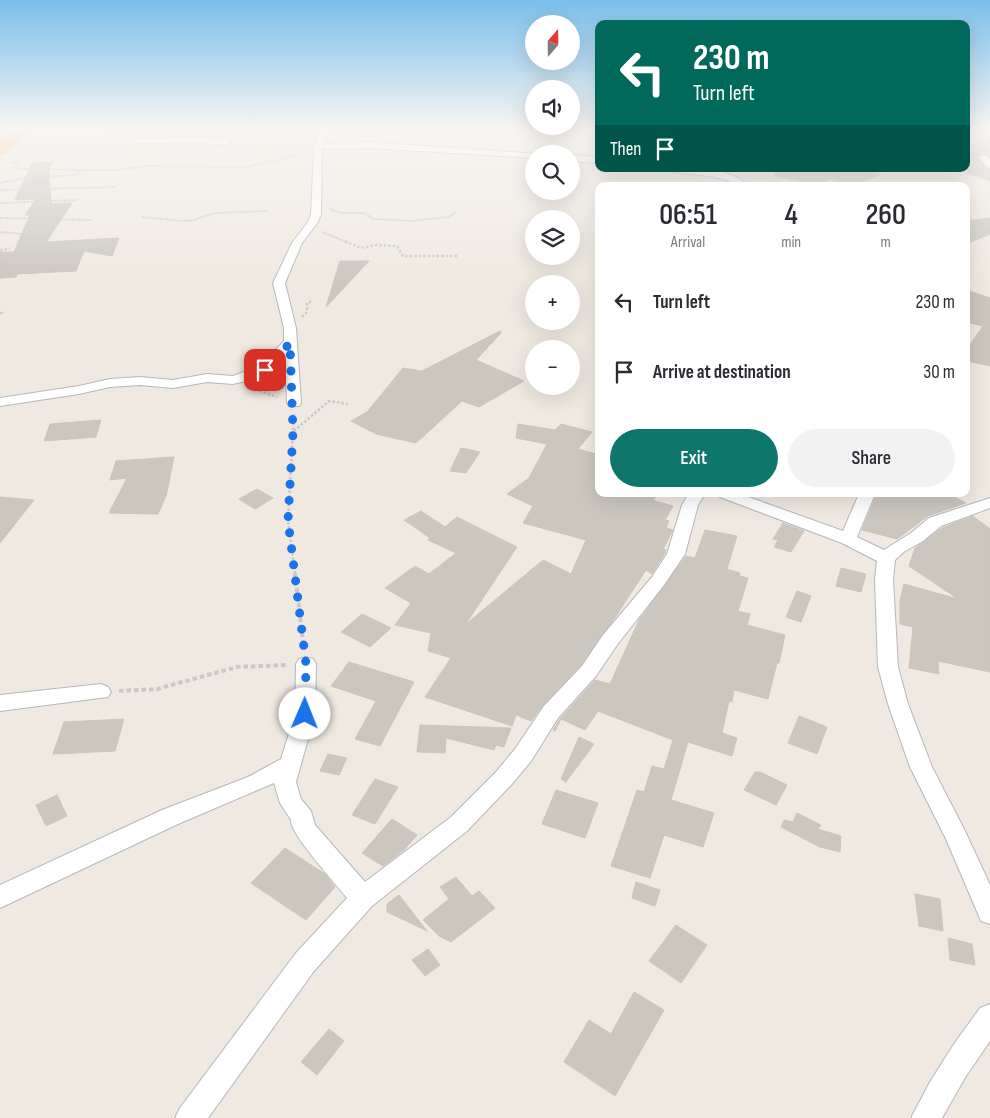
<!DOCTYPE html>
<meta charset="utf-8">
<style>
:root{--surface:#fff;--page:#f2f2f3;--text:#2b2b33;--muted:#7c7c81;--accent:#0f766e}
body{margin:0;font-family:"Sofia Sans Condensed",sans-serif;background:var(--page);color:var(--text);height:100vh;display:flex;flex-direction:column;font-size:19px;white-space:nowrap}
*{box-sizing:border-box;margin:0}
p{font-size:16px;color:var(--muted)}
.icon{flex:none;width:28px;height:28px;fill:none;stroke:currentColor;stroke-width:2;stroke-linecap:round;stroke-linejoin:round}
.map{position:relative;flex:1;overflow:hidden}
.sheet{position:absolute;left:595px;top:182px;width:375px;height:315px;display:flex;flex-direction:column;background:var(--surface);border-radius:10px;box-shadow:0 5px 20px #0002}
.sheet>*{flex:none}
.guide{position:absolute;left:595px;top:20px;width:375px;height:152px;border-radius:10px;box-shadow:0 5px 20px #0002;background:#00695c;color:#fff;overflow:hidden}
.needle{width:32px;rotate:20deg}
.buttons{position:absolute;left:525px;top:15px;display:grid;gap:10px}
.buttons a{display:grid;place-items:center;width:55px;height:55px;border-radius:50%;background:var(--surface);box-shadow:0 5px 20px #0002;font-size:25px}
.pin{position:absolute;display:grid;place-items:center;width:42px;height:42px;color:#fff;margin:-21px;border-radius:10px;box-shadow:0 2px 8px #0006}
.me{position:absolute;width:55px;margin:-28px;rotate:1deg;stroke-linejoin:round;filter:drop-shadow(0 0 4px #0008)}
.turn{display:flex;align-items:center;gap:18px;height:105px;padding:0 15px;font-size:22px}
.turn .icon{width:65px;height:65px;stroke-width:2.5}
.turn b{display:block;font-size:35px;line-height:42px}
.then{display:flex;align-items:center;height:48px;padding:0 15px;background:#0003;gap:10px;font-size:19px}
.eta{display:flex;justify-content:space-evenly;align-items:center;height:85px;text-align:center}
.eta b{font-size:30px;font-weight:600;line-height:35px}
.button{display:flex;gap:10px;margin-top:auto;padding:10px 15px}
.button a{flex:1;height:58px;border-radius:30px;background:var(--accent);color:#fff;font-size:20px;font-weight:600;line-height:58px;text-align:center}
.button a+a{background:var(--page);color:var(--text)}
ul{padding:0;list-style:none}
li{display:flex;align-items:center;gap:15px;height:70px;padding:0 15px}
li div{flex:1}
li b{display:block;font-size:19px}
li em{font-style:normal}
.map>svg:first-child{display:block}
.building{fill:#cbc7bf;stroke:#cbc5ba}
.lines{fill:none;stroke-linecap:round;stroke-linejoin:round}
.minor-casing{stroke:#b4b7c1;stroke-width:2}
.trunk-casing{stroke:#c9c9c9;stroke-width:2}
.path-far2{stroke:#c9c9c9;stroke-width:2;stroke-dasharray:2 1;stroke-linecap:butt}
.path-far1{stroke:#c9c9c9;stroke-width:2.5;stroke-dasharray:2.5 2;stroke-linecap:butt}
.path{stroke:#c9c9c9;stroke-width:4;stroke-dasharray:4.5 3;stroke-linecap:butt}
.minor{fill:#fff;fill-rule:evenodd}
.trunk{fill:#f8ba60;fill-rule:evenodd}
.route{stroke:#1a73e8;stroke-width:9;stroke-dasharray:0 16.2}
</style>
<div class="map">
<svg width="990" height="1118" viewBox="0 0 990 1118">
<rect width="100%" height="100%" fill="#efe9e1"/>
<g class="building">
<path d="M990 136V157L984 152 977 157 986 168 990 170V181L966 173V148Z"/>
<path d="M53 162 49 169 51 204 72 203 46 242 119 238 112 256 84 251 76 271 17 274 16 277 0 278V252H14L30 215H25L36 199 15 200 32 163Z"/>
<path d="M776 169H874L870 172 881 174 852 186 829 179 822 186 775 176Z"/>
<path d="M990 218V234L966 244V221Z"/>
<path d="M340 261H369L326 307Z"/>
<path d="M966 290 990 298V366L967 361 970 350 967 349 983 326 966 322Z"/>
<path d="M500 331 501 333 476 360 524 381 479 407 462 401 416 443 376 434 351 421 367 412 403 368 422 371Z"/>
<path d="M101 420 96 437 44 441 50 424Z"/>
<path d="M518 424 555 430 561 424 592 432 578 449 599 455V494H660L652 500 673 506 665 520 669 521 666 528 673 530 663 549 666 550 665 553 652 574 646 570 614 619 581 665 543 705 531 721 516 715 512 726 425 697 451 658 428 651 431 633 395 625 411 603 385 588 415 566 429 574 456 553 428 540 430 538 404 520 421 511 445 527 457 517 517 547 465 625 543 560 571 574 586 540 523 523 533 506 507 494 529 478 547 444 516 438Z"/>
<path d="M461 448 480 452 466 473 450 471Z"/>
<path d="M174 457 166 496 158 514 109 513 127 478 110 480 116 461Z"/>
<path d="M257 489 273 498 255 509 239 499Z"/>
<path d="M877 494H948L966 503 928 516 897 539 862 530Z"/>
<path d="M0 497 34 500 0 543Z"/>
<path d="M973 516 990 529V672L938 661 939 674 909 668 913 627 900 624V601L904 584 958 599 909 566 915 548 942 528Z"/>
<path d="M783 523 804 531 791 552 774 547 778 540 773 539Z"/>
<path d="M705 530 737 536 727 569 740 573 739 576 748 578 738 611 750 614 747 625 785 635 779 663H777L768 699 734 690 732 702 729 701 722 733 737 738 732 756 688 742 671 800 714 813 703 847 664 835 650 878 611 866 637 790 644 792 652 766 664 769 673 740 598 711 585 730 561 719 555 731 553 730 560 719 595 680 610 684 639 620 686 556 695 558Z"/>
<path d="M841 568 866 574 861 592 836 586Z"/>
<path d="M797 591 811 596 801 622 786 617Z"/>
<path d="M362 614 391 628 370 647 341 632Z"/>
<path d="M349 662 414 682 380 746 355 739 376 701 331 686Z"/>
<path d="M799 716 827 727 817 754 788 743Z"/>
<path d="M124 719 115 751 53 754 64 722Z"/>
<path d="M420 725H421L511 728 504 747 496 745 494 750 446 738 445 753 417 752Z"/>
<path d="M579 737 594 744 566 782 561 779Z"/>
<path d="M328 754 347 758 339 775 320 771Z"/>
<path d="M755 772H760L787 785 776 805 744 790Z"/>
<path d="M375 779 398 787 375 824 352 815Z"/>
<path d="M556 790 598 803 585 838 542 824Z"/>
<path d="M57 795 67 816 46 826 36 805Z"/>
<path d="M797 813 821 825 818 829 841 836 840 852 820 847 781 827 784 820 793 822Z"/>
<path d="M392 819 417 835 404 850 383 866 362 853Z"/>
<path d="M285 848 325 874 335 887 306 920 251 883Z"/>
<path d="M456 877 472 896 479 891 495 908 451 942 439 936 423 920 449 899 440 887Z"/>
<path d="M636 882 660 890 655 906 632 898Z"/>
<path d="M915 894 940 899 943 931 919 926Z"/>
<path d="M399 895 427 931 387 912V904Z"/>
<path d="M676 925 707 945 681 983 649 961Z"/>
<path d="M948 938 972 944 975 965 950 960Z"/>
<path d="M428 949 440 965 425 976 412 960Z"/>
<path d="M634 992 664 1010 615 1096 564 1062 589 1020 611 1034Z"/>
<path d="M329 1029 344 1041 317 1075 301 1062Z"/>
</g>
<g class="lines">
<defs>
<g id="minor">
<path d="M139 129H190L186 132 97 136H16L12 133 16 130Z"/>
<path d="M321 129H329L324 144 369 142 538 154H534V158L369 148 322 149 321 214 318 222 302 243 285 283 296 328 301 403 299 406H289L287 403 285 356 270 372 255 379 233 384 207 382 173 388 140 385 110 387 79 394 0 406V398L79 386 110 379 140 377 173 380 207 374 233 376 260 366 284 341V328L273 283 292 243 308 222 311 214 314 147Z"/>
<path d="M141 138H227L231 141 227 144 138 143V139Z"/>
<path d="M984 154 990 159V168L987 167 979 157Z"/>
<path d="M571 155 599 157V163L571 161Z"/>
<path d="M667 169C691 167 731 167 749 186H738L726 180 710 176 672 172Z"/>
<path d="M689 494H705L698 505 685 554 664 585 617 645 596 676 558 718 531 761 512 784 467 831 372 906 314 971 208 1118H175L180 1108 296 953 347 898C337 885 289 833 291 820L280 803 274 783 178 824 0 908V885L162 810 248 777 281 759 295 714 296 664 299 659 306 657 313 659 316 664 315 714 296 782 301 799 311 811 315 825 365 882 451 817 496 772 515 749 544 706 582 666 603 635 652 577 667 554 682 505Z"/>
<path d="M718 494H740L843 531 859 494H875L857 537 884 550 911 533 929 518 990 498V508L941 526 923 541 905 551 895 560 893 580 898 667 908 704 932 767 965 831 990 885V924L981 921 946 839 910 767 888 704 878 667 875 580 877 561 842 543 720 497Z"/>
<path d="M101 684 108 687 111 692 108 697 0 711V695Z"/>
<path d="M990 1004V1041L966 1076 942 1118H911L930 1082 954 1044 980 1008Z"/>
</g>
<path id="trunk" d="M15 129H29L5 153 0 154V142Z"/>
</defs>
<use href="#minor" class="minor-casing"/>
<use href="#trunk" class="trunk-casing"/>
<g class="path-far2">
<path d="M11 162H19L15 168 24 169 80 170"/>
<path d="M0 183 25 178 78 175 80 170H120L144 166 247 167 306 153"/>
<path d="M0 190 115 187"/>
<path d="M0 203 78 200"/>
<path d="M330 209 341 213H364L373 219 412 221 449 217 456 212"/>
<path d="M142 217 184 221 194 220 215 213 268 211"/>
<path d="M0 218 91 220"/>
<path d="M0 232 22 234"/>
<path d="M322 232 348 243"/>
</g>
<g class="path-far1">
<path d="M345 241 361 248 376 245 397 246 403 256H459"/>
<path d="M0 250 10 249"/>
<path d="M0 313H5"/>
<path d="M302 317 307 312V303L313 301"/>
<path d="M255 389 277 397"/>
<path d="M294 414 288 520 295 574"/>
<path d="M294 431 329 401 348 404"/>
</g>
<g class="path">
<path d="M295 573 304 649"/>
<path d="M119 691 157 689 237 667 287 665"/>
</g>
<use href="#minor" class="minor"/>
<use href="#trunk" class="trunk"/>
</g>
<linearGradient id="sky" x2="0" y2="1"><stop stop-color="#7abfeb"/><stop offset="0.45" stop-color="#f8f5f2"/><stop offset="1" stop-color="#f8f5f2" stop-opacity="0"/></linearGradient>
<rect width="990" height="285" fill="url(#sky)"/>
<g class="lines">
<path class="route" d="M265 370 290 343 293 432 288 520 306 664 305 714"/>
</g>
</svg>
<div class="buttons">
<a><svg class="needle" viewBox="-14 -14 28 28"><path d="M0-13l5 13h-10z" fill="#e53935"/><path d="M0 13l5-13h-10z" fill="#7c7c81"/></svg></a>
<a><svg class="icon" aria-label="sound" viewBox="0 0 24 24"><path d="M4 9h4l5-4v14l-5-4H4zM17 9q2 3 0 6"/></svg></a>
<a><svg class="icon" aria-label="search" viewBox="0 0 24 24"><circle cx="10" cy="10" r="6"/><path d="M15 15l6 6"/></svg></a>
<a><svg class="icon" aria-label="layers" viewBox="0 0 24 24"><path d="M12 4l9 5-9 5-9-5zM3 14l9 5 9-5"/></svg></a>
<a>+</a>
<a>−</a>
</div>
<div class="pin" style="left:265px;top:370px;background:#d93025"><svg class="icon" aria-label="arrive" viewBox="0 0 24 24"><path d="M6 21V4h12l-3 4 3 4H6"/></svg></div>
<svg class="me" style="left:305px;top:714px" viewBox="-20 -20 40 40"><circle r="19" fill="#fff"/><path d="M0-13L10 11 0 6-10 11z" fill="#1a73e8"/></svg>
<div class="guide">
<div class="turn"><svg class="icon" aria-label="left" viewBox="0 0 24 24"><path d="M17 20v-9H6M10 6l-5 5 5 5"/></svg><div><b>230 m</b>Turn left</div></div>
<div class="then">Then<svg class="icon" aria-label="arrive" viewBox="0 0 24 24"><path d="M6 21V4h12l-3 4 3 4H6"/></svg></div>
</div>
<section class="sheet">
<div class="eta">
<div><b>06:51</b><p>Arrival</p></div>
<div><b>4</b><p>min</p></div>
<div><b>260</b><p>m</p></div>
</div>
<ul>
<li><svg class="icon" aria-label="left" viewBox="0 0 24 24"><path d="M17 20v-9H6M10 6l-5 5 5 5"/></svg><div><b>Turn left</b></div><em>230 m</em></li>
<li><svg class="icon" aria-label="arrive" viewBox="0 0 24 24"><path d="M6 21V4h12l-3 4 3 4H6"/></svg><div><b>Arrive at destination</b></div><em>30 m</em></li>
</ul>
<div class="button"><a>Exit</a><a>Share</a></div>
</section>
</div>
